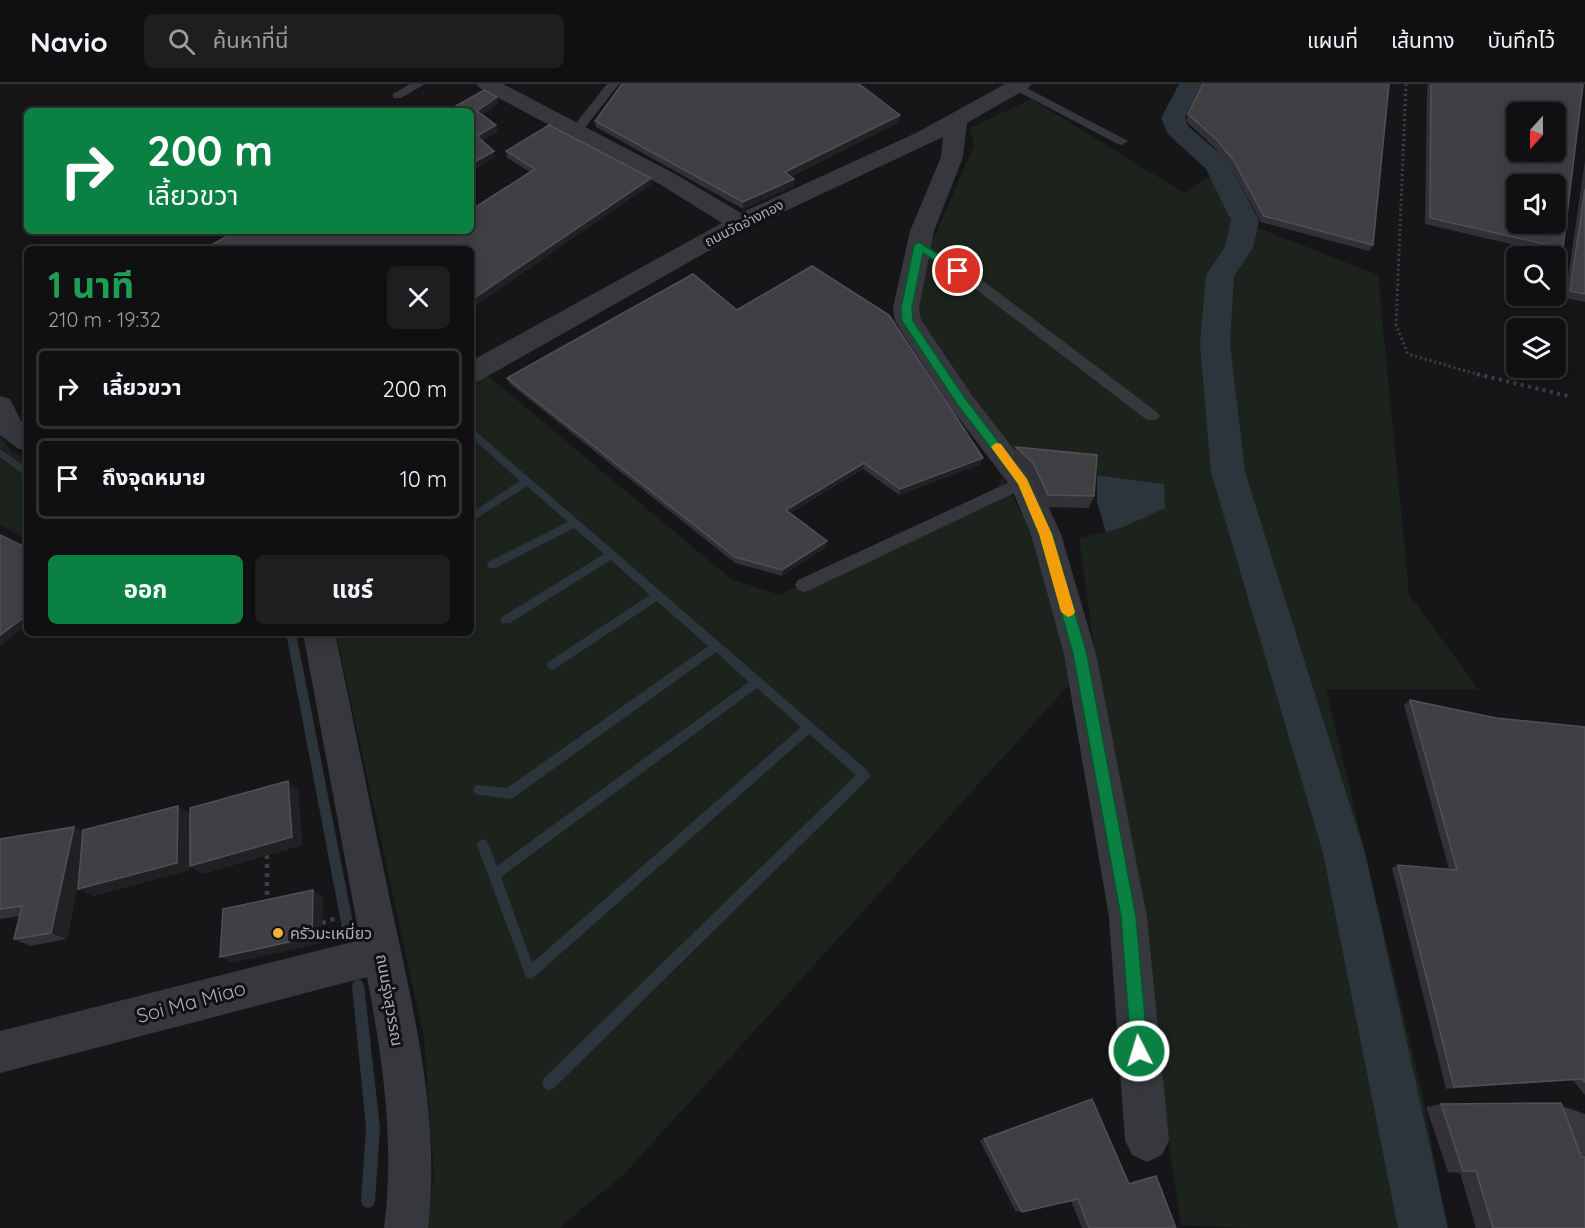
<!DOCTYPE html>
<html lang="th">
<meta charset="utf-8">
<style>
:root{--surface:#101012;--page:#1e1e20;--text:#f1f3f6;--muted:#9c9d9f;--line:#303032;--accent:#0b8043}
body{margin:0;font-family:Quicksand,"Noto Sans Thai",sans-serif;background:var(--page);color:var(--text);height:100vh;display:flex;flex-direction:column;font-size:22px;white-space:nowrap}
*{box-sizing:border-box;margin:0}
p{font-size:20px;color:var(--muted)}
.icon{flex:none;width:33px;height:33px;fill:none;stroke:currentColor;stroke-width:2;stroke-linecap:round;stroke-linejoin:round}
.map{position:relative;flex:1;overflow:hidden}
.side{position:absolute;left:24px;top:162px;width:450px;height:390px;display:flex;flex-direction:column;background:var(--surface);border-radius:9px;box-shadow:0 3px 15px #0003,0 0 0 2px var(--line)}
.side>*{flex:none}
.banner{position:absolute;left:24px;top:24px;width:450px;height:126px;border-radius:9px;box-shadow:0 3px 15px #0003,0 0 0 2px var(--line);background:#0b8043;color:#fff;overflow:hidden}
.needle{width:39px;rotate:201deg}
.tools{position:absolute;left:1506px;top:18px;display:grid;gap:12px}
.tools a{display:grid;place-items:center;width:60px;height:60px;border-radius:9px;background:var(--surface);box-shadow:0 3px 15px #0003,0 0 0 2px var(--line);font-size:30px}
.pin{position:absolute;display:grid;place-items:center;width:51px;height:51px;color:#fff;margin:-26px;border:3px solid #fff;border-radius:50%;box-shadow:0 2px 6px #0007}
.me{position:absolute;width:66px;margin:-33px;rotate:355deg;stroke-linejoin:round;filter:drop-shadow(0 0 4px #0008)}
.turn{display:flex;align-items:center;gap:21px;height:126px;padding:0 24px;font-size:27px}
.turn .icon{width:78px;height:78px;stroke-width:2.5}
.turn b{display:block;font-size:42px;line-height:51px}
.round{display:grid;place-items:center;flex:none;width:63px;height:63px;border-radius:9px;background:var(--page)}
.summary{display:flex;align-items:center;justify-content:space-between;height:102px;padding:0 24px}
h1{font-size:36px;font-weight:700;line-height:45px;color:#1e9e55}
.cta{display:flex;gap:12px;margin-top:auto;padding:12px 24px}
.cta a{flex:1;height:69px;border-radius:9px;background:var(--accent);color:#fff;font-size:24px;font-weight:700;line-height:69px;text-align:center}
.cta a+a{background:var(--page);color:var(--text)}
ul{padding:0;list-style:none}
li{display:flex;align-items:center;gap:18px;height:81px;margin:0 12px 9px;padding:0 12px;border:3px solid var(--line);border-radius:9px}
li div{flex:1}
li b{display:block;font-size:22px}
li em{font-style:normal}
header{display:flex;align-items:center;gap:36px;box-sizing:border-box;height:84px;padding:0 30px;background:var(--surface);border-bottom:2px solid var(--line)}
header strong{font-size:28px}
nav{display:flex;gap:33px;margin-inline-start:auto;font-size:21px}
.search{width:420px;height:54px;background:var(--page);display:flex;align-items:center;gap:15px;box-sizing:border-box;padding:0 21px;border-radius:9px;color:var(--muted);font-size:22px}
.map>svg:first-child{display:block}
.green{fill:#1c231d}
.water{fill:#2c353c}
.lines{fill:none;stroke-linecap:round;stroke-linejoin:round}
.stream{fill:#2c353c;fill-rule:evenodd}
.canal{fill:#2c353c;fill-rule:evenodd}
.path-far2{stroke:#3d3f44;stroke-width:3;stroke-dasharray:2 3;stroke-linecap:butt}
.path-far1{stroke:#3d3f44;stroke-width:4;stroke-dasharray:3 4.5;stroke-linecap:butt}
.path{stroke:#3d3f44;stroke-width:4.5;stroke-dasharray:4 5;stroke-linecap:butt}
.service{fill:#37383d;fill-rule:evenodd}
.minor{fill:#37383d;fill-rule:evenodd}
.wall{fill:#323236}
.shaded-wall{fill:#212124}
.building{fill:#3f3f44;stroke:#4f5156;stroke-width:1.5;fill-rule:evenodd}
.route{fill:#0b8043;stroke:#07532c;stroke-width:1.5}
.slow{fill:#f59e0b}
.poi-dot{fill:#f2b134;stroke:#111113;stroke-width:2}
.labels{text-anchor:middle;stroke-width:6;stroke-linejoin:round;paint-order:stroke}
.far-street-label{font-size:14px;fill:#a8adb8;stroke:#111113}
.poi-label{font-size:16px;fill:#a8adb8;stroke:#111113;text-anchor:start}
.street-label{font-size:16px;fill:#a8adb8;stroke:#111113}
.near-street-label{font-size:20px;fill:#a8adb8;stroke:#111113}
</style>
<header>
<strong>Navio</strong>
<div class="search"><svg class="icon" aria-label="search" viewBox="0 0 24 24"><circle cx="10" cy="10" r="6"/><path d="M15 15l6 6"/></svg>ค้นหาที่นี่</div>
<nav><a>แผนที่</a><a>เส้นทาง</a><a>บันทึกไว้</a></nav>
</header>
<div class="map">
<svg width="1585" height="1144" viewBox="0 0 1585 1144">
<rect width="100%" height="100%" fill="#161618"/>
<g class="green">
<path d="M1031 15 1184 109 1219 86 1258 144 1378 191 1409 510 1478 605H1326L1422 1008 1447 1144H1248L1181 1141 1096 571 625 1089 559 1144H426L434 1093 424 954 336 549H471V301L487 291 731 495 779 511 997 403 1002 392 1095 568 1079 454 1121 444 1164 400 1021 380 938 267 917 230 923 179 974 62 970 44Z"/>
<path d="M0 352 11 367 27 376V455L0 441Z"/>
</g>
<path class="water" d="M1097 391 1164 400 1165 424 1121 444 1106 448 1097 418Z"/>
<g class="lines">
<g class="stream">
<path d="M471 345 474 346 868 687 870 691 868 695 554 1004 549 1006 544 1004 542 999 544 994 856 691 809 650 534 893 530 895 526 893 477 761 479 757 483 755 487 757 497 782 749 598 716 568 513 714 509 715 475 710 473 706 475 702 479 701 507 704 708 562 657 517 556 584 552 586 548 584 547 581 548 578 650 511 611 476 510 539H502L501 536 502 533 604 470 574 444 496 484H488L487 481 488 478 568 438 527 402 471 438V429L520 397 471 353ZM757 604 801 643 532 879 501 793Z"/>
<path d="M0 365 27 384V393L0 373Z"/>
<path d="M286 549H296L354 844 352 848 348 850 344 848 342 844Z"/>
<path d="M358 895 362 897 364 901 380 1044 375 1117 373 1122 368 1124 363 1122 361 1117 366 1044 352 901 354 897Z"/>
</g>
<path class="canal" d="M1179 0H1203L1185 34 1188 42 1226 75 1259 136 1253 164 1234 192 1230 260 1245 388 1365 769 1448 1144H1398L1323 769 1211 388 1200 260 1206 191 1225 163 1231 136 1206 85 1168 50 1161 34Z"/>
<path class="path-far2" d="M1406 0 1396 241 1408 270 1483 292"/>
<path class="path-far1" d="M1477 290 1568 312"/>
<g class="path">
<path d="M267 771V821"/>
<path d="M322 839 339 833"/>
</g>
<g class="service">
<path d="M410 0H425L401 14H393V10Z"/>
<path d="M607 0H619L580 50H572V44Z"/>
<path d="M1013 1H1021L1128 57 1122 61 1118 60 1013 5Z"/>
<path d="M365 23 370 24 372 27H359Z"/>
<path d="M919 157 983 197 1157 328 1160 332 1157 336H1147L973 203 914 164 912 161Z"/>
<path d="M1023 392 1029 394 1031 398 1029 402 810 506 804 508 798 506 795 501 798 496Z"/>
</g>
<g class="minor">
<path d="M476 0H503L677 91 741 129 918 48 1005 0H1032L1028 4 967 39 963 73 934 147 919 224 921 236 971 310 1033 390 1061 450 1096 570 1147 833 1169 1056 1162 1071 1147 1078 1132 1071 1125 1056 1109 833 1064 570 1031 450 1011 403 951 324 895 237 893 224 910 147 941 73 943 53 749 144 481 296 471 299V277L722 139 661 101 480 4Z"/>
<path d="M0 312 10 315 21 337 27 342V368L17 364 0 351Z"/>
<path d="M303 549H335C354 638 371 727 390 816 413 925 441 1033 428 1144H384C395 1059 383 977 367 893L0 989V947L360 856Z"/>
<path d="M1562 1022 1585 1030V1072L1547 1058 1541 1043 1547 1028Z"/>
</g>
</g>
<g class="wall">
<path d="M1428 0H1583L1563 164 1558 171 1425 140 1427 4Z"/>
<path d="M1188 30 1373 161 1369 167 1261 138 1231 84 1213 62 1186 37Z"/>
<path d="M595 37 899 38 790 93 794 95V102L743 125 596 43Z"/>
<path d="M506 67 651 94 652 100 471 147 530 88 507 74Z"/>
<path d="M1585 77V218L1565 214Z"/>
<path d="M737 226 983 374 981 380 899 411 863 385 790 429 826 463 782 492 735 479 510 300 507 294Z"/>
<path d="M1016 363 1094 412 1089 424 1044 423 1029 391 1013 375Z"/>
<path d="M1410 616 1496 634 1585 643V1011L1573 996 1446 1005 1392 784 1398 781 1449 785 1404 621Z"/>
<path d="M298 706 302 761 202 790 190 769 189 786 93 812 79 794 67 855 30 862 14 855 20 832 0 835V755L82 747 190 729Z"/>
<path d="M1441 1020 1581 1072 1585 1144H1476L1460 1089 1448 1088 1426 1023Z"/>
<path d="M984 1055 1129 1099 1148 1093 1156 1092 1176 1144H1082L1071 1117 1016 1128 980 1057Z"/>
</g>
<g class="shaded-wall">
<path d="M497 13 499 20 479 34 477 27Z"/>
<path d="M900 31 899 38 785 95V88Z"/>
<path d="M496 41 498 48 479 59 477 52Z"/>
<path d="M494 67 495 73 471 88V80Z"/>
<path d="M651 94 652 100 471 225V216Z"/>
<path d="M794 95V102L743 125V118Z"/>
<path d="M983 374 981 380 899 411 900 405Z"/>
<path d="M864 379 863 385 786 432V426Z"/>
<path d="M827 457 826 463 782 492V486Z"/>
<path d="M27 531V541L0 562V551Z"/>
<path d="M288 697 298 706 302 761 202 790 190 782Z"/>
<path d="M178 722 190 730 189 786 93 812 78 805Z"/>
<path d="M74 743 88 751 67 855 51 849Z"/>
<path d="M313 806 323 813 322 859 232 879 220 873Z"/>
</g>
<g class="building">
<path d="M622 0H859L900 31 785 88 794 95 743 118 595 37Z"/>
<path d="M1203 0H1389L1373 161 1264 132 1234 77 1216 55 1188 30Z"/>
<path d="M1431 0H1583L1563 164 1430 134ZM1516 28H1556V68H1516ZM1516 100H1556V140H1516Z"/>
<path d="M484 6 497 13 477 27 496 41 477 52 494 67 471 80V27H447Z"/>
<path d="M549 41 651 94 471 216V165H204L236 147H471V126L535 85 506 67Z"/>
<path d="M1585 105V210L1570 207Z"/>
<path d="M812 182 889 231 983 374 900 405 864 379 786 426 827 457 782 486 735 473 507 294 693 190 737 226Z"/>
<path d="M1016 363 1097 371 1094 412 1048 411 1033 379Z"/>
<path d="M0 451 27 464V531L0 551Z"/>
<path d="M1410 616 1496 634 1585 643V998L1582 995 1454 1003 1398 781 1457 786Z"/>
<path d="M288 697 292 753 190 782V724Z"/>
<path d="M178 722 177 779 78 805 83 746Z"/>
<path d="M74 743 51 849 14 855 22 822 0 825V755Z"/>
<path d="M313 806 312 853 220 873 223 825Z"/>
<path d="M1092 1015 1129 1100 1156 1092 1176 1144H1089L1078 1115 1022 1128 984 1055Z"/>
<path d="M1561 1019 1581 1072 1585 1073V1144H1493L1476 1087H1463L1441 1020Z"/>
</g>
<path class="route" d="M919 158 963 187 958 191 955 190 923 169 912 224 913 237 965 314 1027 395 1052 450 1087 570 1136 833 1148 967 1145 973 1139 975 1133 973 1131 967 1121 833 1073 570 1039 450 1018 400 957 320 902 237 901 224 914 161Z"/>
<path class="slow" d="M996 359 1001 360 1027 395 1052 450 1075 528 1073 531 1068 533 1061 528 1039 450 1018 400 991 363Z"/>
<circle class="poi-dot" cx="278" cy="849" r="6"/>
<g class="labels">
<g class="far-street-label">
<text transform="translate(744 139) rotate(-27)" y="5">ถนนวัดอ่างทอง</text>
</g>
<g class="poi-label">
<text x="290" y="855">ครัวมะเหมี่ยว</text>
</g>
<g class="street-label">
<text transform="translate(390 916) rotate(80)" y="6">ถนนรุ่งสุวรรณ</text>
</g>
<g class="near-street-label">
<text transform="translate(191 918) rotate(-15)" y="7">Soi Ma Miao</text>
</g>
</g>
</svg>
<div class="tools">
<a><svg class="needle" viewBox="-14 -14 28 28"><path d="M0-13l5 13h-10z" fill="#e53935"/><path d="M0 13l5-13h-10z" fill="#9c9d9f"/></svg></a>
<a><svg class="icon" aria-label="sound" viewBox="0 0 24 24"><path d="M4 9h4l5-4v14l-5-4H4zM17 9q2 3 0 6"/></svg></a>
<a><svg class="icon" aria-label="search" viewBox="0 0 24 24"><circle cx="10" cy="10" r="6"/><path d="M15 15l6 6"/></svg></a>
<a><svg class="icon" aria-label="layers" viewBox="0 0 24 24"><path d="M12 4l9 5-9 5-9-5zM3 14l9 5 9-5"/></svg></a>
</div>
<div class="pin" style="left:958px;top:187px;background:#d93025"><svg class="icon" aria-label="arrive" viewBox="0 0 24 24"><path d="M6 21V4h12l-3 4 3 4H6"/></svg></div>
<svg class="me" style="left:1139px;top:967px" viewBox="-20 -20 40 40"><circle r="17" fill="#0b8043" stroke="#fff" stroke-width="3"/><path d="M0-11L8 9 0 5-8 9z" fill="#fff"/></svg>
<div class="banner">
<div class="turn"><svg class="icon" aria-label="right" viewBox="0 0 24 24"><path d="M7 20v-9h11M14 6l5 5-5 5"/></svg><div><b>200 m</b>เลี้ยวขวา</div></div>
</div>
<section class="side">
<div class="summary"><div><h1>1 นาที</h1><p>210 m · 19:32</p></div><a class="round"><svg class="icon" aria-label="close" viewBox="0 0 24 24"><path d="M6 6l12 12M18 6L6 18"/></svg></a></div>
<ul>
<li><svg class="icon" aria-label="right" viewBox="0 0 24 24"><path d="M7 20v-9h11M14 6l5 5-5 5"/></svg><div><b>เลี้ยวขวา</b></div><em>200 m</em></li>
<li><svg class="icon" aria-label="arrive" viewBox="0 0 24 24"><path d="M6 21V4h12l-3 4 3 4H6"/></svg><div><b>ถึงจุดหมาย</b></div><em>10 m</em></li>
</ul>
<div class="cta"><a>ออก</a><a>แชร์</a></div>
</section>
</div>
